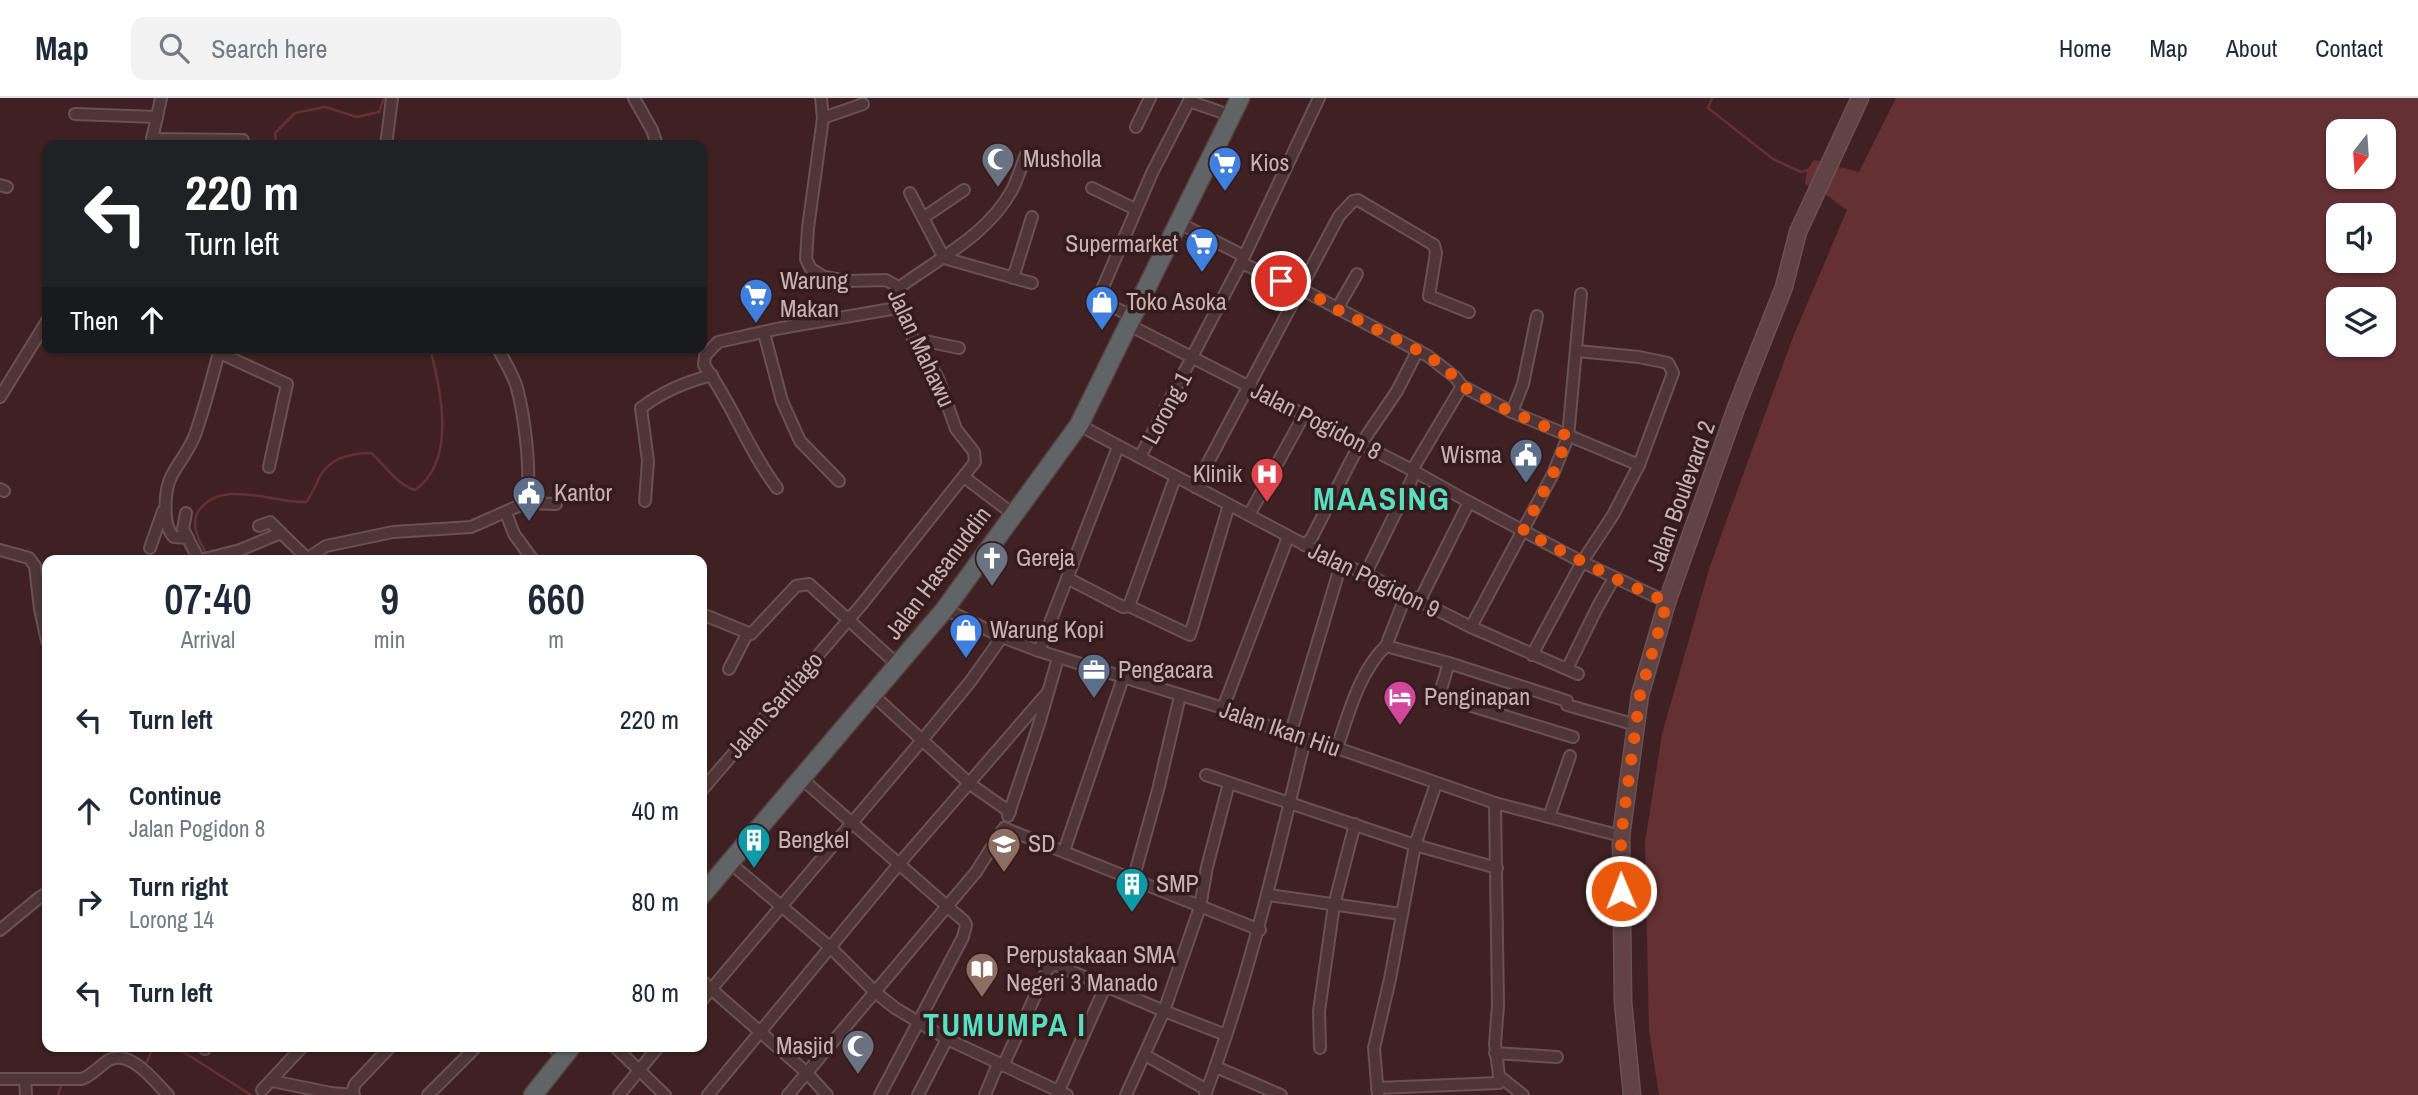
<!DOCTYPE html>
<style>
:root{--surface:#fff;--page:#f2f2f3;--text:#1f2937;--muted:#747a83;--line:#e0e1e3}
body{margin:0;font-family:"Archivo Narrow",sans-serif;background:var(--page);color:var(--text);height:100vh;display:flex;flex-direction:column;font-size:26px;white-space:nowrap}
*{box-sizing:border-box;margin:0}
p{font-size:23px;color:var(--muted)}
.icon{flex:none;width:38px;height:38px;fill:none;stroke:currentColor;stroke-width:2;stroke-linecap:round;stroke-linejoin:round}
.map{position:relative;flex:1;overflow:hidden}
.side{position:absolute;left:42px;top:457px;width:665px;height:497px;display:flex;flex-direction:column;background:var(--surface);border-radius:14px;box-shadow:0 2px 5px #0004}
.side>*{flex:none}
.guide{position:absolute;left:42px;top:42px;width:665px;height:214px;border-radius:14px;box-shadow:0 2px 5px #0004;background:#202124;color:#fff;overflow:hidden}
.needle{width:46px;rotate:197deg}
.buttons{position:absolute;left:2326px;top:21px;display:grid;gap:14px}
.buttons a{display:grid;place-items:center;width:70px;height:70px;border-radius:14px;background:var(--surface);box-shadow:0 2px 5px #0004;font-size:35px}
.pin{position:absolute;display:grid;place-items:center;width:60px;height:60px;color:#fff;margin:-30px;border:4px solid #fff;border-radius:50%;box-shadow:0 2px 7px #0007}
.me{position:absolute;width:77px;margin:-38px;rotate:359deg;stroke-linejoin:round;filter:drop-shadow(0 0 5px #0008)}
.turn{display:flex;align-items:center;gap:24px;height:147px;padding:0 28px;font-size:32px}
.turn .icon{width:91px;height:91px;stroke-width:2.5}
.turn b{display:block;font-size:49px;line-height:60px}
.then{display:flex;align-items:center;height:66px;padding:0 28px;background:#0003;gap:14px;font-size:26px}
.eta{display:flex;justify-content:space-evenly;align-items:center;height:119px;text-align:center}
.eta b{font-size:42px;font-weight:600;line-height:49px}
ul{padding:0;list-style:none}
li{display:flex;align-items:center;gap:21px;height:91px;padding:0 28px}
li div{flex:1}
li b{display:block;font-size:26px}
li em{font-style:normal}
header{display:flex;align-items:center;gap:42px;box-sizing:border-box;height:98px;padding:0 35px;background:var(--surface);border-bottom:2px solid var(--line)}
header strong{font-size:33px}
nav{display:flex;gap:38px;margin-inline-start:auto;font-size:24px}
.search{width:490px;height:63px;background:var(--page);display:flex;align-items:center;gap:18px;box-sizing:border-box;padding:0 24px;border-radius:14px;color:var(--muted);font-size:26px}
.map>svg:first-child{display:block}
.water{fill:#643033;fill-rule:evenodd}
.lines{fill:none;stroke-linecap:round;stroke-linejoin:round}
.stream{stroke:#643033;stroke-width:2.5}
.minor-casing{stroke:#6a5152;stroke-width:14}
.secondary-casing{stroke:#6a5152;stroke-width:19}
.trunk-casing{stroke:#573e3f;stroke-width:21}
.minor{stroke:#4f3537;stroke-width:10}
.secondary{stroke:#624344;stroke-width:16}
.trunk{stroke:#606464;stroke-width:18}
.route{stroke:#ea580c;stroke-width:12;stroke-dasharray:0 21.6}
.labels{text-anchor:middle;stroke-width:7;stroke-linejoin:round;paint-order:stroke}
.poi-label{font-size:24px;fill:#cab1b2;stroke:#341b1c;text-anchor:start}
.street-label{font-size:24px;fill:#cab1b2;stroke:#341b1c}
.district-label{font-size:32px;font-weight:bold;letter-spacing:2px;fill:#58dfc2;stroke:#341b1c}
</style>
<header>
<strong>Map</strong>
<div class="search"><svg class="icon" aria-label="search" viewBox="0 0 24 24"><circle cx="10" cy="10" r="6"/><path d="M15 15l6 6"/></svg>Search here</div>
<nav><a>Home</a><a>Map</a><a>About</a><a>Contact</a></nav>
</header>
<div class="map">
<svg width="2418" height="997" viewBox="0 0 2418 997">
<rect width="100%" height="100%" fill="#3f2123"/>
<path class="water" d="M1896 0H2418V997H1659L1649 933 1645 744 1662 636 1710 468 1793 239 1847 112 1825 96 1805 86 1807 72 1814 62 1859 74ZM2338 33H2384V79H2338ZM2338 117H2384V163H2338ZM2338 201H2384V247H2338Z"/>
<g class="lines">
<g class="stream">
<path d="M1712 0 1708 10 1773 61 1801 74 1807 72"/>
<path d="M276 47 275 35 295 15 325 9 357 19 379 14 384 0"/>
<path d="M207 457C199 443 189 425 200 411 223 381 274 405 306 404 313 395 315 388 320 378 330 360 352 355 371 355 386 368 396 386 415 392 457 363 441 292 430 250"/>
<path d="M174 948 251 997"/>
<path d="M145 968 154 948"/>
<path d="M58 997 61 988 65 986"/>
</g>
<defs>
<g id="minor">
<path d="M634 0 652 32 657 47"/>
<path d="M75 16 157 19 152 41"/>
<path d="M157 19 161 0"/>
<path d="M823 20 863 6"/>
<path d="M1136 29 1150 0"/>
<path d="M151 46 152 41 243 42"/>
<path d="M386 47 392 0"/>
<path d="M0 87 7 89"/>
<path d="M1092 90 1135 111"/>
<path d="M910 95 944 160 1032 185"/>
<path d="M923 120 964 92"/>
<path d="M1177 124 1244 158"/>
<path d="M1241 165 1301 191 1428 258 1455 279 1462 288"/>
<path d="M1013 180 1032 119"/>
<path d="M897 191C937 161 987 138 1012 92 1018 81 1021 68 1026 57"/>
<path d="M1337 211 1357 176"/>
<path d="M1131 218 1098 201 1152 75 1189 3 1232 18"/>
<path d="M1127 226 1412 372 1469 404 1582 464 1667 504"/>
<path d="M764 235 782 303 800 343 839 383"/>
<path d="M916 246 925 243 959 250"/>
<path d="M215 250 224 257 287 286 269 369"/>
<path d="M0 299 47 223"/>
<path d="M1512 314 1523 286 1537 218"/>
<path d="M1079 327 1341 466 1360 473 1471 529 1578 576"/>
<path d="M1361 346 1397 293 1418 252"/>
<path d="M1140 359 1241 165 1319 0"/>
<path d="M964 379 1013 416"/>
<path d="M1195 389 1339 118 1353 103 1358 102 1434 147 1436 155 1429 198 1469 214"/>
<path d="M777 390C748 352 732 305 704 267L705 258 718 244 781 230 897 210"/>
<path d="M0 391 4 393"/>
<path d="M645 403 648 363 641 310C663 293 685 284 712 277"/>
<path d="M525 405 556 406"/>
<path d="M186 415 183 431 199 462"/>
<path d="M506 415 514 436 533 462"/>
<path d="M1249 417 1304 317"/>
<path d="M259 428 270 424 281 435"/>
<path d="M188 440 174 439C162 428 164 391 172 377 180 362 191 350 196 334 205 308 212 281 219 254"/>
<path d="M1304 447 1311 441 1358 349 1355 344"/>
<path d="M150 450 163 413"/>
<path d="M0 452 29 460 35 468 40 511 47 543"/>
<path d="M201 462 240 452 281 435 307 460"/>
<path d="M305 462 326 448 393 434 471 429 525 405C533 380 524 316 517 290 513 276 504 263 498 250"/>
<path d="M1360 473 1368 471 1414 377 1412 372 1462 288 1512 314 1639 367"/>
<path d="M1067 480 1123 509 1129 508 1175 380"/>
<path d="M1419 504 1469 404"/>
<path d="M1129 508 1190 537 1229 407"/>
<path d="M945 511 1002 539 1039 553 1223 610 1290 637 1337 650 1495 705 1621 738"/>
<path d="M702 516 751 536 796 488 809 486 898 567"/>
<path d="M1471 529 1553 376 1568 339 1581 196"/>
<path d="M1386 548 1406 497"/>
<path d="M1039 553 1118 349"/>
<path d="M1532 557 1582 464 1613 417 1639 367 1673 275 1668 265 1639 259 1577 253"/>
<path d="M1449 565 1439 598 1573 639"/>
<path d="M1564 570 1569 567 1597 510 1614 480"/>
<path d="M729 571 747 536"/>
<path d="M873 597 970 686 1010 714"/>
<path d="M1223 610 1288 439"/>
<path d="M1290 637 1341 466"/>
<path d="M1337 650C1348 617 1360 572 1386 548L1449 565 1567 603V607L1636 627"/>
<path d="M1206 677 1415 747 1497 770"/>
<path d="M802 681 964 823 966 827 963 839 880 997"/>
<path d="M702 692 863 505 975 364 974 354 956 331 938 280 916 246 897 210V191L895 187 886 182 848 183 824 179 811 171 806 161 808 130 823 20 821 0"/>
<path d="M1495 705 1498 908 1495 946 1499 978 1523 997"/>
<path d="M1008 718 1039 626 1058 560"/>
<path d="M1549 719 1570 658"/>
<path d="M1064 753 1123 580"/>
<path d="M730 765 831 850 875 894 895 910 947 941 1067 997"/>
<path d="M1133 782 1158 692 1180 598"/>
<path d="M1269 797 1401 816"/>
<path d="M0 832 40 799 47 795"/>
<path d="M702 883 806 974 827 997"/>
<path d="M702 902 923 641 970 584 1002 539"/>
<path d="M552 948 563 958"/>
<path d="M614 948 665 997"/>
<path d="M1320 950 1319 913 1334 807 1355 726"/>
<path d="M205 951 207 948"/>
<path d="M1495 955 1557 959"/>
<path d="M1145 957 1207 992"/>
<path d="M1003 968 1047 872 1054 866 1164 913 1226 937"/>
<path d="M1216 969 1281 997"/>
<path d="M0 981H82C93 977 99 968 109 962 131 951 155 984 168 997"/>
<path d="M25 982 26 997"/>
<path d="M272 983 331 995 354 997"/>
<path d="M1377 990 1499 985"/>
<path d="M262 992 303 948"/>
<path d="M351 997 355 986 391 948"/>
<path d="M428 997 477 948"/>
<path d="M619 997 659 948"/>
<path d="M708 997 899 766 1048 594"/>
<path d="M788 997 976 774 1004 730 1260 832"/>
<path d="M918 997 947 941"/>
<path d="M985 997 998 966"/>
<path d="M1057 997 1106 887"/>
<path d="M1126 997 1164 913 1200 809 1207 769 1229 685"/>
<path d="M1205 997C1249 881 1276 761 1305 641"/>
<path d="M1378 997 1374 950 1390 881 1415 747 1436 686"/>
</g>
<path id="secondary" d="M1632 997 1623 904 1621 738 1640 597 1667 504 1736 310 1784 189 1798 134 1860 0"/>
<g id="trunk">
<path d="M702 797 945 511 1079 327 1240 0"/>
<path d="M533 997 572 948"/>
</g>
</defs>
<use href="#minor" class="minor-casing"/>
<use href="#secondary" class="secondary-casing"/>
<use href="#trunk" class="trunk-casing"/>
<use href="#minor" class="minor"/>
<use href="#secondary" class="secondary"/>
<use href="#trunk" class="trunk"/>
</g>
<g class="lines">
<path class="route" d="M1281 183 1326 204 1340 213 1429 258 1455 279 1462 288 1511 314 1568 338 1553 376 1523 433 1614 480 1667 504 1640 597 1621 738V793"/>
</g>
<defs>
<symbol id="mosque-pin" viewBox="-11 -11 22 30"><path d="M0 17L-7.5 6A9.5 9.5 0 1 1 7.5 6Z" fill="#6b7280" stroke="#341b1c"/><path d="M3.5-4.9A6 6 0 1 0 3.5 4.9A5 5 0 1 1 3.5-4.9Z" fill="#fff"/></symbol>
<symbol id="supermarket-pin" viewBox="-11 -11 22 30"><path d="M0 17L-7.5 6A9.5 9.5 0 1 1 7.5 6Z" fill="#3f7fe0" stroke="#341b1c"/><path d="M-6-5.5h2.5l.6 2H6L4.5 2H-2.5L-4.4-4H-6ZM-1.5 3.2a1.3 1.3 0 1 0 .1 0ZM3 3.2a1.3 1.3 0 1 0 .1 0Z" fill="#fff"/></symbol>
<symbol id="shop-pin" viewBox="-11 -11 22 30"><path d="M0 17L-7.5 6A9.5 9.5 0 1 1 7.5 6Z" fill="#3f7fe0" stroke="#341b1c"/><path d="M-5-2.5h2.3a2.7 3.5 0 0 1 5.4 0H5L5.5 6h-11ZM-1.5-2.5h3a1.5 2.3 0 0 0-3 0Z" fill="#fff"/></symbol>
<symbol id="civic-pin" viewBox="-11 -11 22 30"><path d="M0 17L-7.5 6A9.5 9.5 0 1 1 7.5 6Z" fill="#5c6f8a" stroke="#341b1c"/><path d="M-.6-6.5H3V-4.5H.6V-3L4-1V1h2V6H-6V1h2V-1L-.6-3ZM-1.2 2.5V6h2.4V2.5Z" fill="#fff"/></symbol>
<symbol id="hospital-pin" viewBox="-11 -11 22 30"><path d="M0 17L-7.5 6A9.5 9.5 0 1 1 7.5 6Z" fill="#e0444e" stroke="#341b1c"/><path d="M-5-5h3v3.5h4V-5h3V5h-3V1.5h-4V5h-3Z" fill="#fff"/></symbol>
<symbol id="church-pin" viewBox="-11 -11 22 30"><path d="M0 17L-7.5 6A9.5 9.5 0 1 1 7.5 6Z" fill="#6b7280" stroke="#341b1c"/><path d="M-1.2-6h2.4v3.5h3.3v2.4h-3.3V6h-2.4V-.1h-3.3v-2.4h3.3Z" fill="#fff"/></symbol>
<symbol id="office-pin" viewBox="-11 -11 22 30"><path d="M0 17L-7.5 6A9.5 9.5 0 1 1 7.5 6Z" fill="#5c6f8a" stroke="#341b1c"/><path d="M-6-3h4V-5.5h4V-3h4V5H-6ZM-1-4.5V-3h2v-1.5ZM-6 0V1H6V0Z" fill="#fff"/></symbol>
<symbol id="hotel-pin" viewBox="-11 -11 22 30"><path d="M0 17L-7.5 6A9.5 9.5 0 1 1 7.5 6Z" fill="#d1479c" stroke="#341b1c"/><path d="M-6-4.5h1.5V1H6V5H4.5V3h-9V5H-6ZM-4 0a1.8 1.8 0 1 1 3.6 0ZM.5 0V-2.5h3Q6-2.5 6 0Z" fill="#fff"/></symbol>
<symbol id="building-pin" viewBox="-11 -11 22 30"><path d="M0 17L-7.5 6A9.5 9.5 0 1 1 7.5 6Z" fill="#0f9aa8" stroke="#341b1c"/><path d="M-4-6H4V6H1V3H-1V6H-4ZM-2.5-4.3h1.7v1.8h-1.7ZM.8-4.3h1.7v1.8H.8ZM-2.5-1h1.7V.8h-1.7ZM.8-1h1.7V.8H.8Z" fill="#fff"/></symbol>
<symbol id="school-pin" viewBox="-11 -11 22 30"><path d="M0 17L-7.5 6A9.5 9.5 0 1 1 7.5 6Z" fill="#8d6e63" stroke="#341b1c"/><path d="M0-5L7-2L0 1L-7-2ZM-4 1L0 2.5L4 1V4Q0 6-4 4Z" fill="#fff"/></symbol>
<symbol id="library-pin" viewBox="-11 -11 22 30"><path d="M0 17L-7.5 6A9.5 9.5 0 1 1 7.5 6Z" fill="#8d6e63" stroke="#341b1c"/><path d="M-6-4Q-3-5.5-.7-3.5V5Q-3 3-6 4ZM6-4Q3-5.5 .7-3.5V5Q3 3 6 4Z" fill="#fff"/></symbol>
</defs>
<g fill-rule="evenodd">
<use href="#mosque-pin" x="979" y="42" width="38" height="52"/>
<use href="#supermarket-pin" x="1206" y="46" width="38" height="52"/>
<use href="#supermarket-pin" x="1183" y="127" width="38" height="52"/>
<use href="#supermarket-pin" x="737" y="178" width="38" height="52"/>
<use href="#shop-pin" x="1083" y="185" width="38" height="52"/>
<use href="#civic-pin" x="1507" y="338" width="38" height="52"/>
<use href="#hospital-pin" x="1248" y="357" width="38" height="52"/>
<use href="#civic-pin" x="510" y="376" width="38" height="52"/>
<use href="#church-pin" x="973" y="441" width="38" height="52"/>
<use href="#shop-pin" x="947" y="513" width="38" height="52"/>
<use href="#office-pin" x="1075" y="553" width="38" height="52"/>
<use href="#hotel-pin" x="1381" y="580" width="38" height="52"/>
<use href="#building-pin" x="735" y="723" width="38" height="52"/>
<use href="#school-pin" x="985" y="727" width="38" height="52"/>
<use href="#building-pin" x="1113" y="767" width="38" height="52"/>
<use href="#library-pin" x="963" y="852" width="38" height="52"/>
<use href="#mosque-pin" x="839" y="929" width="38" height="52"/>
</g>
<g class="labels">
<g class="poi-label">
<text x="1023" y="69">Musholla</text>
<text x="1250" y="73">Kios</text>
<text x="1178" y="154" text-anchor="end">Supermarket</text>
<text x="780" y="191">Warung<tspan x="780" dy="28">Makan</tspan></text>
<text x="1126" y="212">Toko Asoka</text>
<text x="1502" y="365" text-anchor="end">Wisma</text>
<text x="1242" y="384" text-anchor="end">Klinik</text>
<text x="554" y="403">Kantor</text>
<text x="1016" y="468">Gereja</text>
<text x="990" y="540">Warung Kopi</text>
<text x="1118" y="580">Pengacara</text>
<text x="1424" y="607">Penginapan</text>
<text x="778" y="750">Bengkel</text>
<text x="1028" y="754">SD</text>
<text x="1156" y="794">SMP</text>
<text x="1006" y="865">Perpustakaan SMA<tspan x="1006" dy="28">Negeri 3 Manado</tspan></text>
<text x="834" y="956" text-anchor="end">Masjid</text>
</g>
<g class="street-label">
<text transform="translate(921 250) rotate(65)" y="8">Jalan Mahawu</text>
<text transform="translate(1167 310) rotate(-62)" y="8">Lorong 1</text>
<text transform="translate(1316 323) rotate(27)" y="8">Jalan Pogidon 8</text>
<text transform="translate(1681 398) rotate(-70)" y="8">Jalan Boulevard 2</text>
<text transform="translate(938 475) rotate(-53)" y="8">Jalan Hasanuddin</text>
<text transform="translate(1374 482) rotate(26)" y="8">Jalan Pogidon 9</text>
<text transform="translate(775 607) rotate(-49)" y="8">Jalan Santiago</text>
<text transform="translate(1280 631) rotate(19)" y="8">Jalan Ikan Hiu</text>
</g>
<g class="district-label">
<text x="1382" y="412">MAASING</text>
<text x="1005" y="938">TUMUMPA I</text>
</g>
</g>
</svg>
<div class="buttons">
<a><svg class="needle" viewBox="-14 -14 28 28"><path d="M0-13l5 13h-10z" fill="#e53935"/><path d="M0 13l5-13h-10z" fill="#747a83"/></svg></a>
<a><svg class="icon" aria-label="sound" viewBox="0 0 24 24"><path d="M4 9h4l5-4v14l-5-4H4zM17 9q2 3 0 6"/></svg></a>
<a><svg class="icon" aria-label="layers" viewBox="0 0 24 24"><path d="M12 4l9 5-9 5-9-5zM3 14l9 5 9-5"/></svg></a>
</div>
<div class="pin" style="left:1281px;top:183px;background:#d93025"><svg class="icon" aria-label="arrive" viewBox="0 0 24 24"><path d="M6 21V4h12l-3 4 3 4H6"/></svg></div>
<svg class="me" style="left:1621px;top:793px" viewBox="-20 -20 40 40"><circle r="17" fill="#ea580c" stroke="#fff" stroke-width="3"/><path d="M0-11L8 9 0 5-8 9z" fill="#fff"/></svg>
<div class="guide">
<div class="turn"><svg class="icon" aria-label="left" viewBox="0 0 24 24"><path d="M17 20v-9H6M10 6l-5 5 5 5"/></svg><div><b>220 m</b>Turn left</div></div>
<div class="then">Then<svg class="icon" aria-label="ahead" viewBox="0 0 24 24"><path d="M12 20V5M6 11l6-6 6 6"/></svg></div>
</div>
<section class="side">
<div class="eta">
<div><b>07:40</b><p>Arrival</p></div>
<div><b>9</b><p>min</p></div>
<div><b>660</b><p>m</p></div>
</div>
<ul>
<li><svg class="icon" aria-label="left" viewBox="0 0 24 24"><path d="M17 20v-9H6M10 6l-5 5 5 5"/></svg><div><b>Turn left</b></div><em>220 m</em></li>
<li><svg class="icon" aria-label="ahead" viewBox="0 0 24 24"><path d="M12 20V5M6 11l6-6 6 6"/></svg><div><b>Continue</b><p>Jalan Pogidon 8</p></div><em>40 m</em></li>
<li><svg class="icon" aria-label="right" viewBox="0 0 24 24"><path d="M7 20v-9h11M14 6l5 5-5 5"/></svg><div><b>Turn right</b><p>Lorong 14</p></div><em>80 m</em></li>
<li><svg class="icon" aria-label="left" viewBox="0 0 24 24"><path d="M17 20v-9H6M10 6l-5 5 5 5"/></svg><div><b>Turn left</b></div><em>80 m</em></li>
</ul>
</section>
</div>
